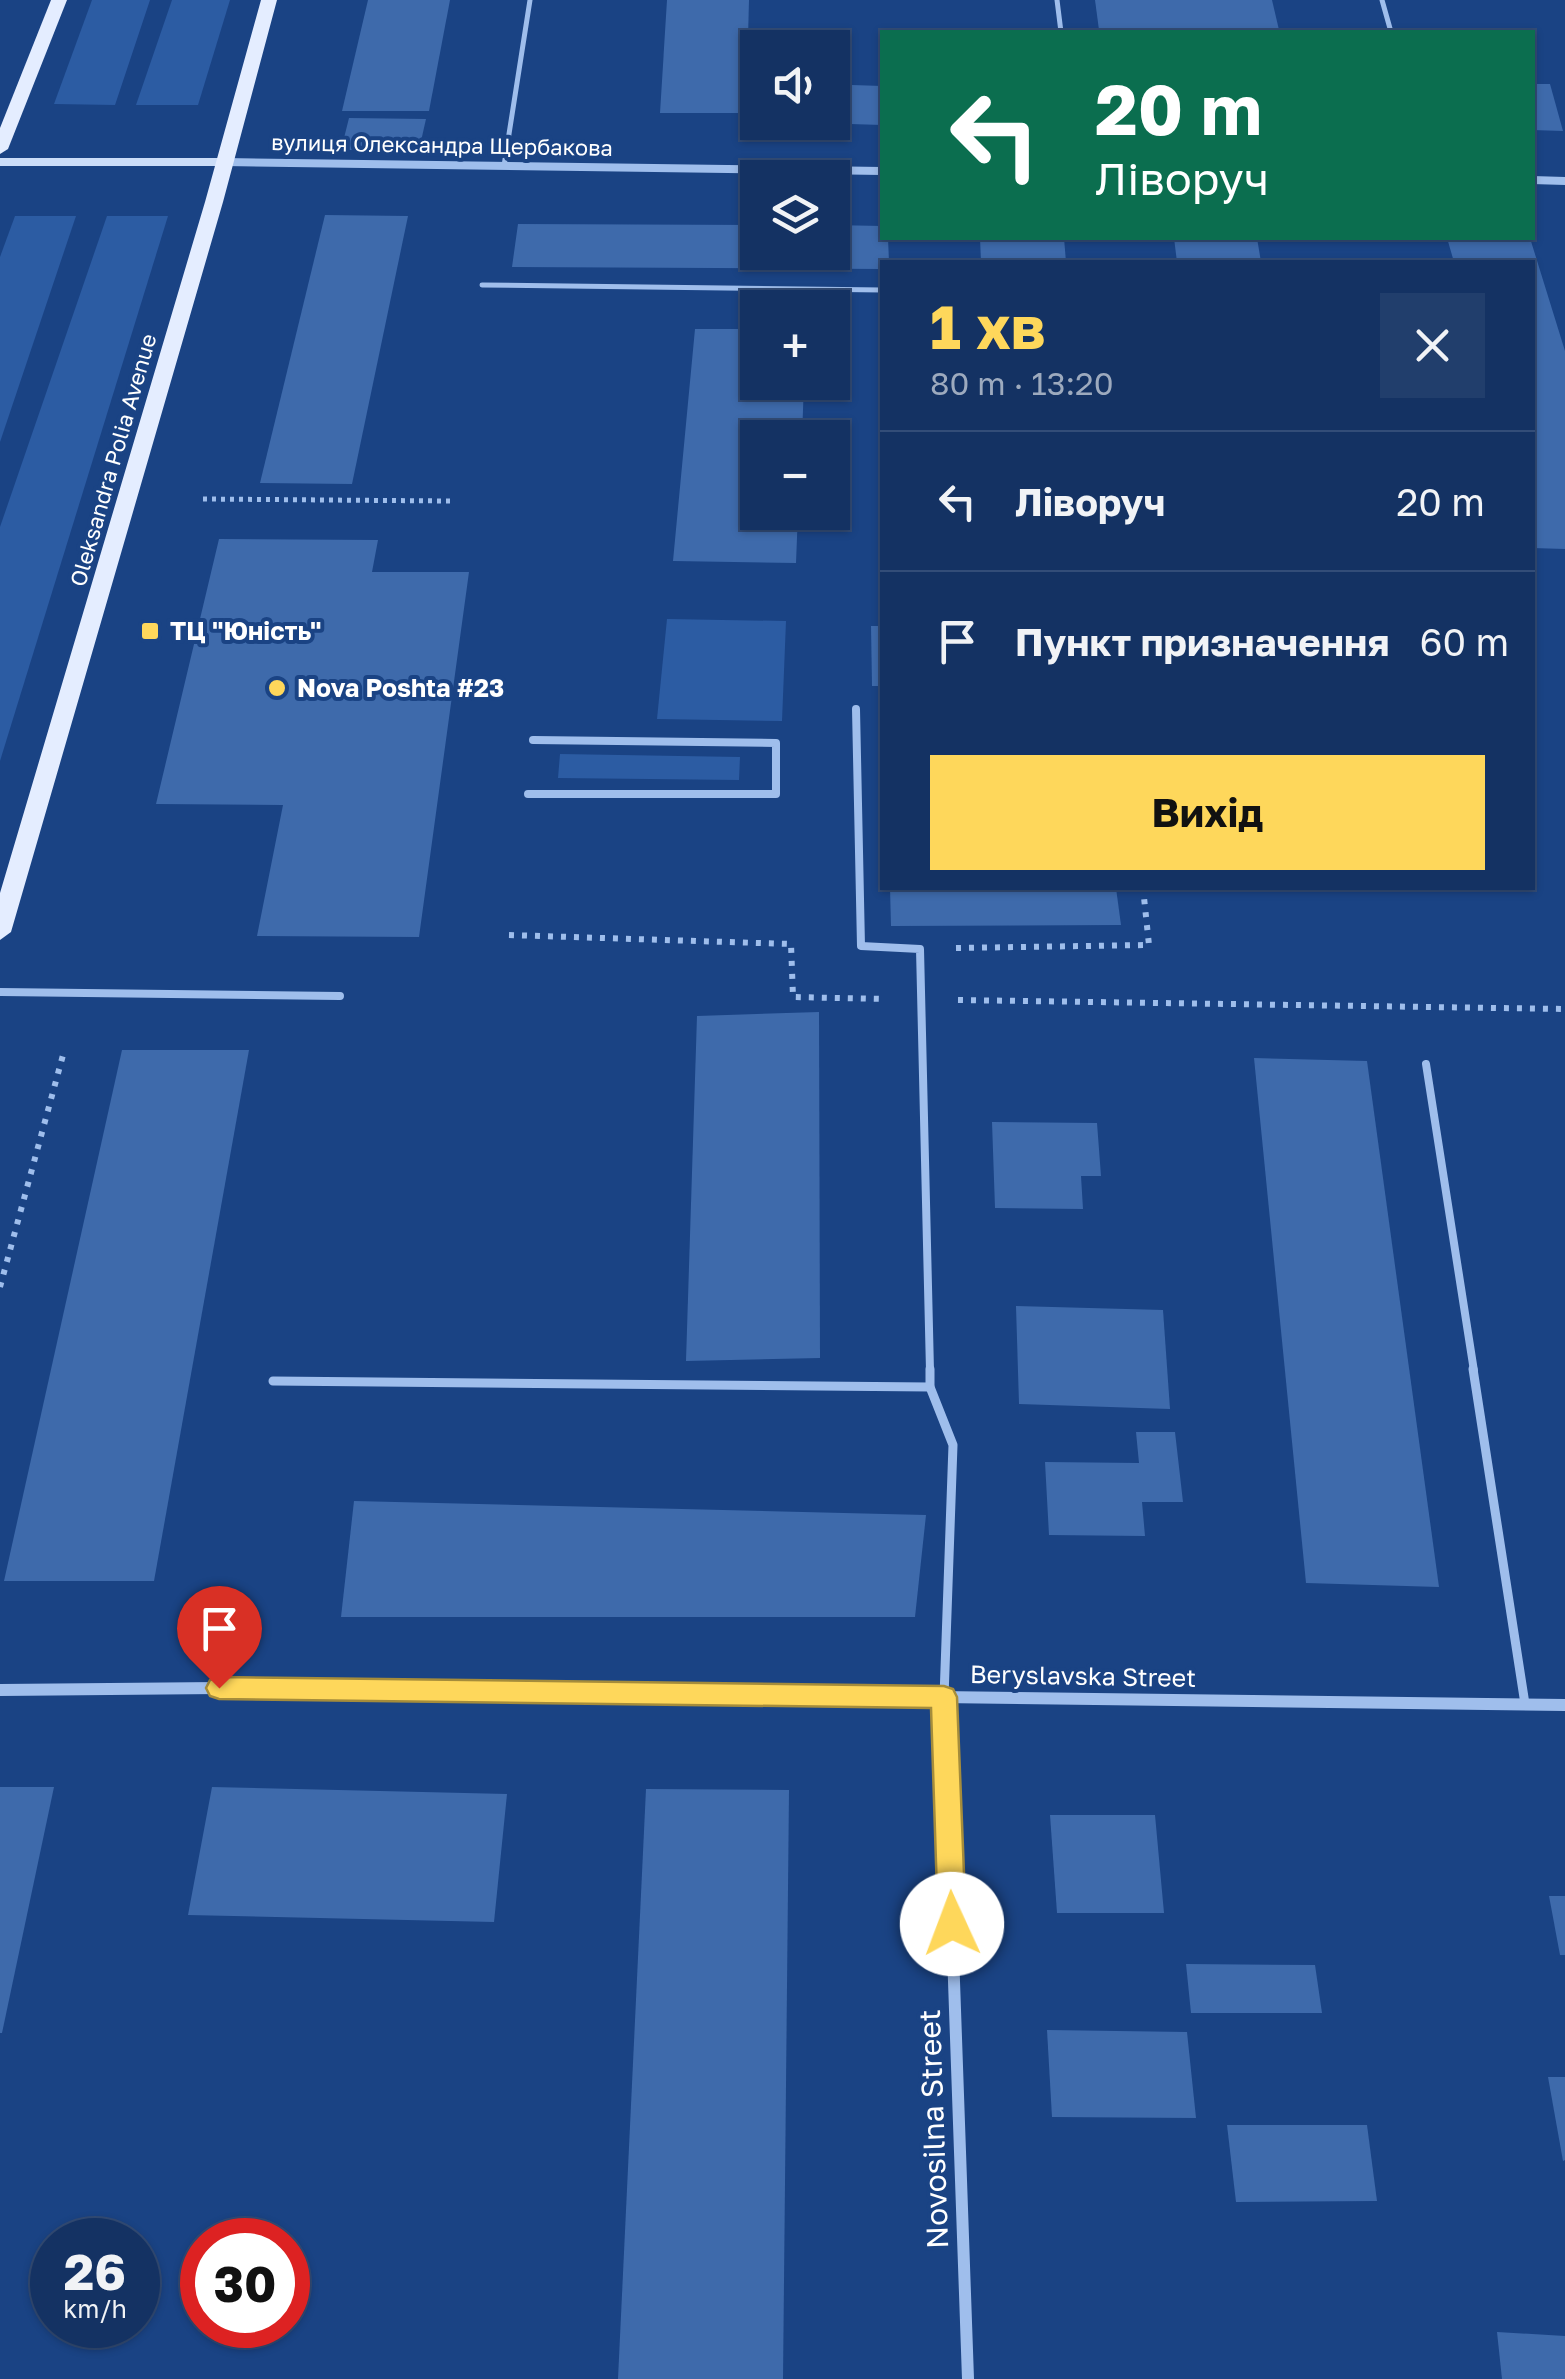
<!DOCTYPE html>
<html lang="uk">
<meta charset="utf-8">
<style>
:root{--surface:#143263;--page:#213e6c;--text:#f1f3f6;--muted:#9daabe;--line:#334d78;--accent:#fed75b}
body{margin:0;font-family:"Golos Text",sans-serif;background:var(--page);color:var(--text);height:100vh;display:flex;flex-direction:column;font-size:38px;white-space:nowrap}
*{box-sizing:border-box;margin:0}
p{font-size:32px;color:var(--muted)}
.icon{flex:none;width:55px;height:55px;fill:none;stroke:currentColor;stroke-width:2;stroke-linecap:round;stroke-linejoin:round}
.map{position:relative;flex:1;overflow:hidden}
.panel{position:absolute;left:880px;top:260px;width:655px;height:630px;display:flex;flex-direction:column;background:var(--surface);border-radius:0px;box-shadow:0 2px 8px #0004,0 0 0 2px var(--line)}
.panel>*{flex:none}
.banner{position:absolute;left:880px;top:30px;width:655px;height:210px;border-radius:0px;box-shadow:0 2px 8px #0004,0 0 0 2px var(--line);background:#0b6e4f;color:#fff;overflow:hidden}
.fabs{position:absolute;left:740px;top:30px;display:grid;gap:20px}
.fabs a{display:grid;place-items:center;width:110px;height:110px;border-radius:0px;background:var(--surface);box-shadow:0 2px 8px #0004,0 0 0 2px var(--line);font-size:50px}
.speed{position:absolute;left:30px;top:2218px;display:flex;gap:20px;font-size:50px;font-weight:700;text-align:center}
.speed>*{display:grid;place-content:center;width:130px;height:130px;border-radius:50%;background:var(--surface);box-shadow:0 2px 8px #0004,0 0 0 2px var(--line);line-height:1}
.speed small{font-size:25px;font-weight:400}
.speed .limit{border:15px solid #d22;background:#fff;color:#111}
.pin{position:absolute;display:grid;place-items:center;width:85px;height:85px;color:#fff;margin:-102px -42px;border-radius:50% 50% 50% 0;rotate:-45deg;box-shadow:0 0 10px #0007}
.pin .icon{rotate:45deg}
.me{position:absolute;width:110px;margin:-55px;rotate:358deg;stroke-linejoin:round;filter:drop-shadow(0 0 8px #0008)}
.turn{display:flex;align-items:center;gap:35px;height:210px;padding:0 50px;font-size:45px}
.turn .icon{width:130px;height:130px;stroke-width:2.5}
.turn b{display:block;font-size:70px;line-height:85px}
.round{display:grid;place-items:center;flex:none;width:105px;height:105px;border-radius:0px;background:var(--page)}
.headline{display:flex;align-items:center;justify-content:space-between;height:170px;padding:0 50px}
h1{font-size:60px;font-weight:700;line-height:75px;color:var(--accent)}
.primary-button{display:flex;gap:20px;margin-top:auto;padding:20px 50px}
.primary-button a{flex:1;height:115px;border-radius:0px;background:var(--accent);color:#111;font-size:40px;font-weight:700;line-height:115px;text-align:center}
ul{padding:0;list-style:none}
li{display:flex;align-items:center;gap:30px;height:140px;padding:0 50px;border-top:2px solid var(--line)}
li div{flex:1}
li b{display:block;font-size:38px}
li em{font-style:normal}
.map>svg:first-child{display:block}
.green{fill:#2c5ca3}
.building{fill:#3e6aab}
.lines{fill:none;stroke-linecap:round;stroke-linejoin:round}
.path-far1{stroke:#9fbeec;stroke-width:5;stroke-dasharray:4 5;stroke-linecap:butt}
.path{stroke:#9fbeec;stroke-width:6;stroke-dasharray:5 8;stroke-linecap:butt}
.lane-far2{stroke:#9fbeec;stroke-width:5}
.lane-far1{stroke:#9fbeec;stroke-width:8}
.lane{stroke:#9fbeec;stroke-width:9}
.street-far1{stroke:#9fbeec;stroke-width:8}
.street{stroke:#9fbeec;stroke-width:12}
.secondary{fill:#cbddf8;fill-rule:evenodd}
.primary{fill:#e4edff;fill-rule:evenodd}
.route{fill:#fed75b;stroke:#a58c3b;stroke-width:2.5}
.poi-dot{fill:#fed75b;stroke:#1a4384;stroke-width:4}
.labels{text-anchor:middle;stroke-width:8;stroke-linejoin:round;paint-order:stroke}
.far-street-label{font-size:22px;fill:#fff;stroke:#1a4384}
.poi-label{font-size:25px;font-weight:bold;fill:#fff;stroke:#1a4384;text-anchor:start}
.street-label{font-size:25px;fill:#fff;stroke:#1a4384}
.near-street-label{font-size:30px;fill:#fff;stroke:#1a4384}
</style>
<div class="map">
<svg width="1565" height="2379" viewBox="0 0 1565 2379">
<rect width="100%" height="100%" fill="#1a4384"/>
<g class="green">
<path d="M92 0H150L115 105 54 104Z"/>
<path d="M172 0H230L198 105H136Z"/>
<path d="M15 216H76L0 442V257Z"/>
<path d="M107 216H168L0 761V527Z"/>
<path d="M667 619 786 621 782 721 657 719Z"/>
<path d="M560 754 740 757 739 780 558 778Z"/>
</g>
<g class="building">
<path d="M368 0H450L429 111H342Z"/>
<path d="M667 0H749L746 113H660Z"/>
<path d="M1095 0H1272L1279 30H1099Z"/>
<path d="M1532 84H1550L1563 131 1532 130Z"/>
<path d="M852 85 882 86V125L850 124Z"/>
<path d="M349 118 426 119 419 150H341Z"/>
<path d="M325 215 408 216 352 484 260 483Z"/>
<path d="M518 224 758 225V252H832V225L882 226V238H888L889 262H882V269L512 267Z"/>
<path d="M980 238H1064L1066 262H981Z"/>
<path d="M1174 238H1257L1261 262H1177Z"/>
<path d="M1447 238H1530L1565 351V549L1532 548V262H1454Z"/>
<path d="M695 329H758V382H804L802 438H758V512H798L796 563 673 561Z"/>
<path d="M219 539 378 540 372 572H469L419 937 257 936 283 805 156 804Z"/>
<path d="M871 626H882V686H872Z"/>
<path d="M890 888H1116L1121 925 891 926Z"/>
<path d="M819 1012 820 1358 686 1361 697 1016Z"/>
<path d="M122 1050H249L154 1581H4Z"/>
<path d="M1254 1058 1367 1061 1439 1587 1306 1583Z"/>
<path d="M992 1122 1097 1123 1101 1176H1081L1083 1209 995 1208Z"/>
<path d="M1016 1306 1163 1310 1170 1409 1019 1404Z"/>
<path d="M1136 1432H1175L1183 1502H1142L1145 1536 1049 1535 1045 1462 1139 1463Z"/>
<path d="M354 1501 926 1515 915 1617H341Z"/>
<path d="M0 1787H54L2 2033H0Z"/>
<path d="M212 1787 507 1794 494 1922 188 1915Z"/>
<path d="M646 1789 789 1790 783 2379H618Z"/>
<path d="M1050 1815H1155L1164 1913H1057Z"/>
<path d="M1549 1896H1565V1955H1560Z"/>
<path d="M1186 1964 1315 1965 1322 2013H1191Z"/>
<path d="M1047 2030 1187 2032 1196 2118 1052 2117Z"/>
<path d="M1548 2077H1565V2160L1563 2161Z"/>
<path d="M1227 2125H1367L1377 2201 1236 2202Z"/>
<path d="M1497 2332 1565 2336V2379H1502Z"/>
</g>
<g class="lines">
<path class="path-far1" d="M203 499 450 501"/>
<g class="path">
<path d="M509 935 791 944 793 997 885 999"/>
<path d="M956 948 1149 945 1143 888"/>
<path d="M958 1000 1565 1009"/>
<path d="M0 1287 63 1055"/>
</g>
<g class="lane-far2">
<path d="M1057 0 1061 32"/>
<path d="M1382 0 1391 32"/>
<path d="M504 166 530 0"/>
<path d="M482 285 882 290"/>
</g>
<g class="lane-far1">
<path d="M856 709 861 946 920 949 930 1371"/>
<path d="M528 794H776V743L533 740"/>
<path d="M0 992 340 996"/>
<path d="M1426 1064 1474 1371"/>
</g>
<g class="lane">
<path d="M930 1369V1387L953 1445 944 1697"/>
<path d="M1473 1369 1525 1704"/>
<path d="M273 1381 930 1387"/>
</g>
<g class="street-far1">
<path d="M225 162 882 171"/>
<path d="M1532 180 1565 181"/>
</g>
<g class="street">
<path d="M0 1690 219 1688 1565 1705"/>
<path d="M944 1697 968 2379"/>
</g>
<path class="secondary" d="M0 158H225L232 162 225 166H0Z"/>
<g class="primary">
<path d="M51 0H67L8 149 0 154V128Z"/>
<path d="M261 0H277L223 202 11 932 0 940V893L205 202Z"/>
</g>
</g>
<path class="route" d="M219 1677 944 1686 953 1689 957 1697 966 1924 962 1933 952 1937 942 1933 938 1924 931 1708 219 1699 210 1696 206 1688 210 1680Z"/>
<g class="poi-dot">
<rect x="140" y="621" width="20" height="20" rx="5"/>
<circle cx="277" cy="688" r="10"/>
</g>
<g class="labels">
<g class="far-street-label">
<text transform="translate(442 145) rotate(1)" y="8">вулиця Олександра Щербакова</text>
<text transform="translate(113 460) rotate(-74)" y="8">Oleksandra Polia Avenue</text>
</g>
<g class="poi-label">
<text x="170" y="640">ТЦ "Юність"</text>
<text x="297" y="697">Nova Poshta #23</text>
</g>
<g class="street-label">
<text transform="translate(1083 1676) rotate(1)" y="9">Beryslavska Street</text>
</g>
<g class="near-street-label">
<text transform="translate(934 2129) rotate(-92)" y="10">Novosilna Street</text>
</g>
</g>
</svg>
<div class="fabs">
<a><svg class="icon" aria-label="sound" viewBox="0 0 24 24"><path d="M4 9h4l5-4v14l-5-4H4zM17 9q2 3 0 6"/></svg></a>
<a><svg class="icon" aria-label="layers" viewBox="0 0 24 24"><path d="M12 4l9 5-9 5-9-5zM3 14l9 5 9-5"/></svg></a>
<a>+</a>
<a>−</a>
</div>
<div class="speed"><div>26<small>km/h</small></div><div class="limit">30</div></div>
<div class="pin" style="left:219px;top:1688px;background:#d93025"><svg class="icon" aria-label="arrive" viewBox="0 0 24 24"><path d="M6 21V4h12l-3 4 3 4H6"/></svg></div>
<svg class="me" style="left:952px;top:1924px" viewBox="-20 -20 40 40"><circle r="19" fill="#fff"/><path d="M0-13L10 11 0 6-10 11z" fill="#fed75b"/></svg>
<div class="banner">
<div class="turn"><svg class="icon" aria-label="left" viewBox="0 0 24 24"><path d="M17 20v-9H6M10 6l-5 5 5 5"/></svg><div><b>20 m</b>Ліворуч</div></div>
</div>
<section class="panel">
<div class="headline"><div><h1>1 хв</h1><p>80 m · 13:20</p></div><a class="round"><svg class="icon" aria-label="close" viewBox="0 0 24 24"><path d="M6 6l12 12M18 6L6 18"/></svg></a></div>
<ul>
<li><svg class="icon" aria-label="left" viewBox="0 0 24 24"><path d="M17 20v-9H6M10 6l-5 5 5 5"/></svg><div><b>Ліворуч</b></div><em>20 m</em></li>
<li><svg class="icon" aria-label="arrive" viewBox="0 0 24 24"><path d="M6 21V4h12l-3 4 3 4H6"/></svg><div><b>Пункт призначення</b></div><em>60 m</em></li>
</ul>
<div class="primary-button"><a>Вихід</a></div>
</section>
</div>
